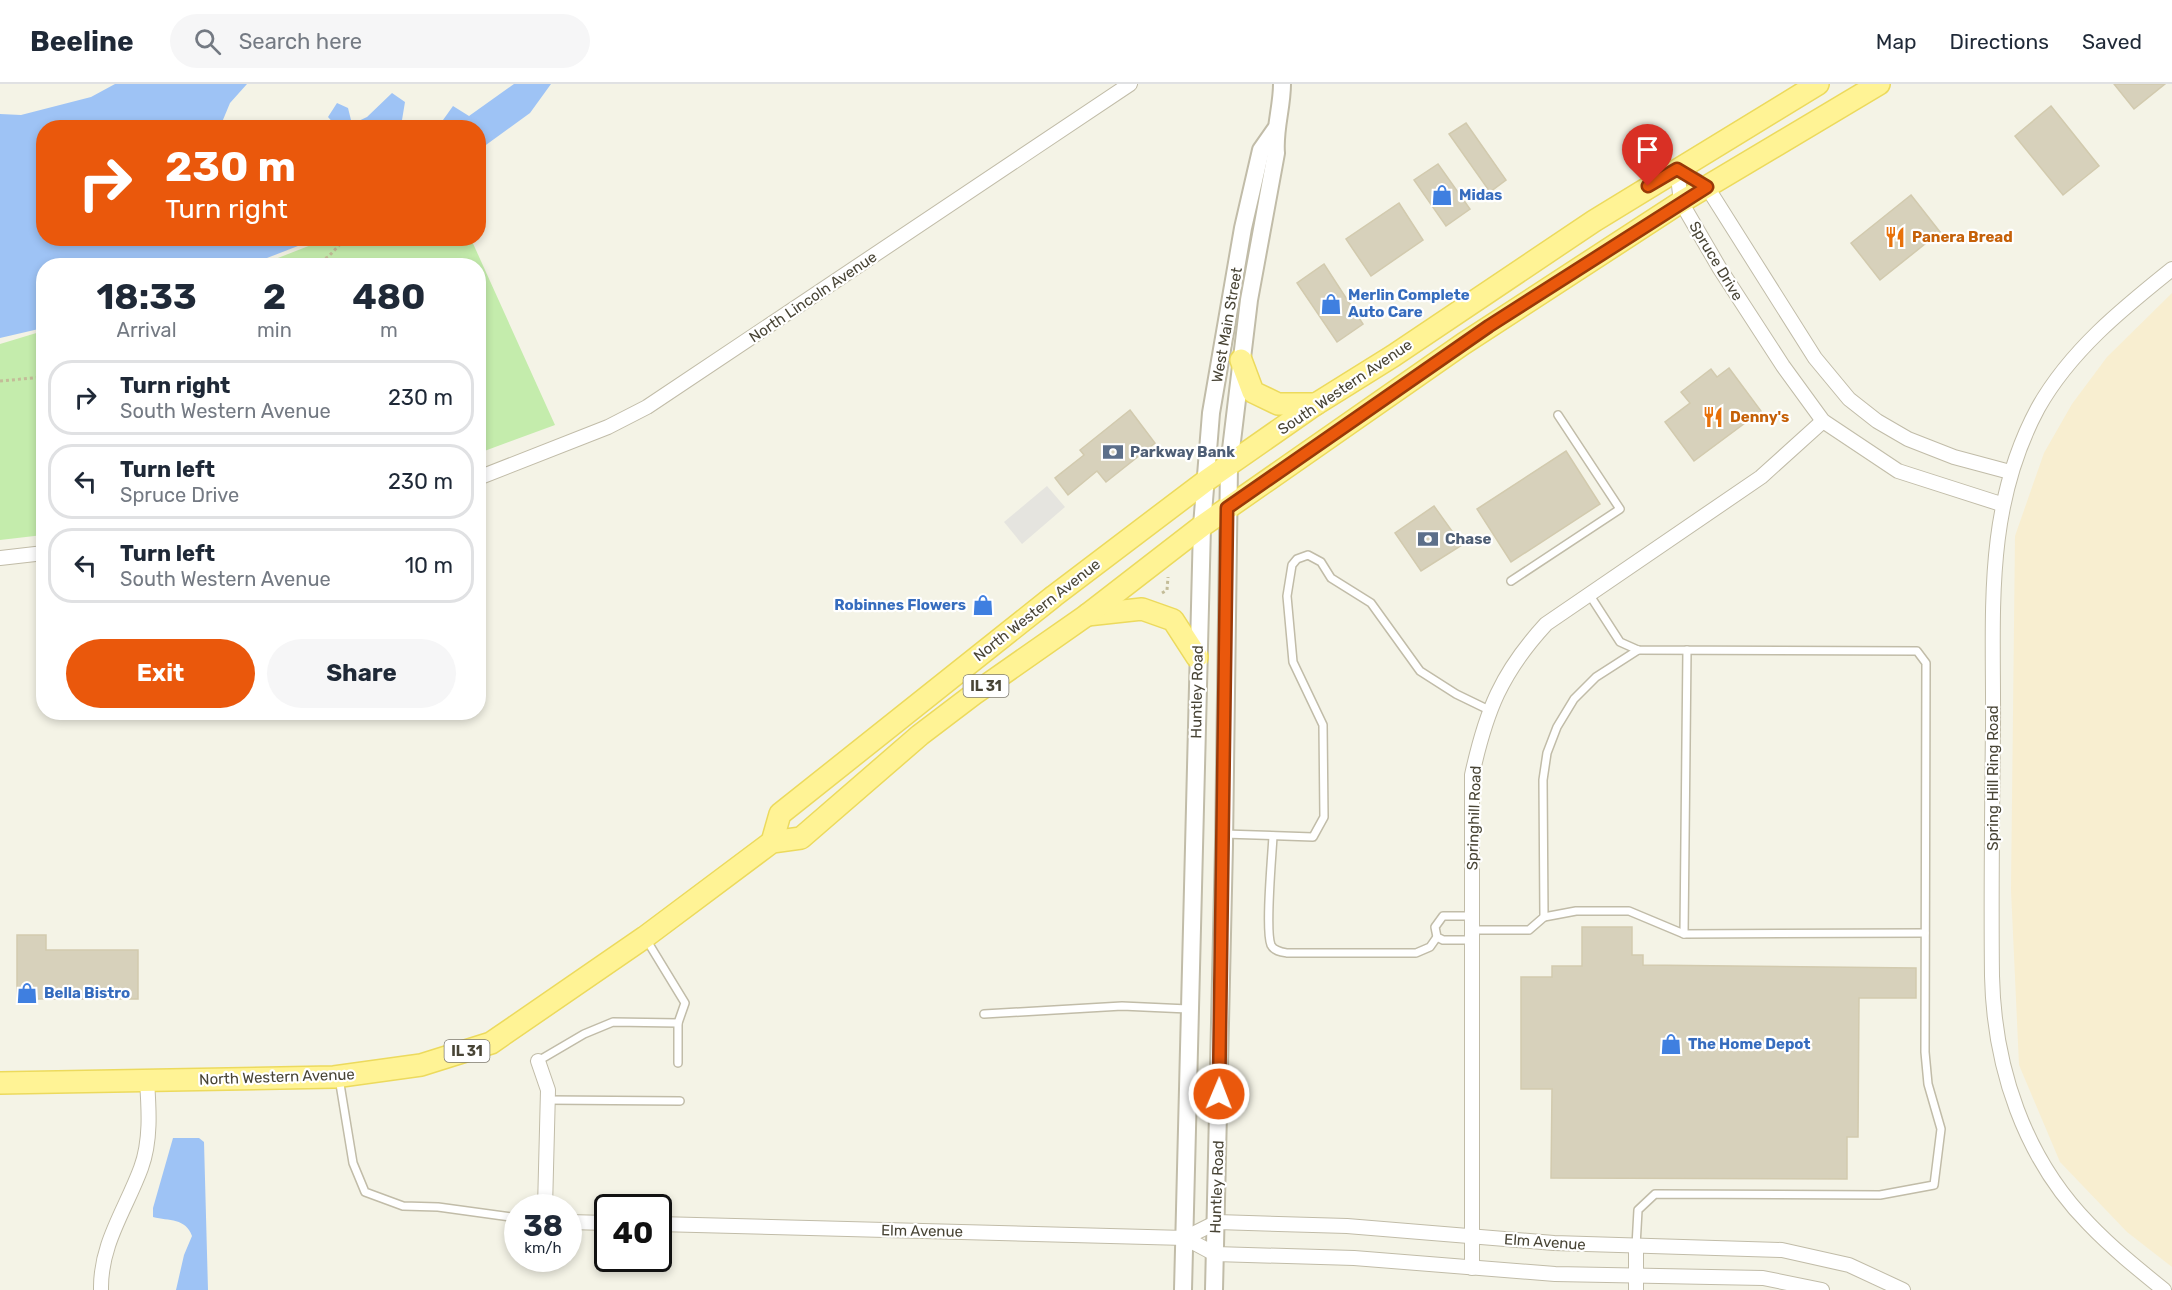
<!DOCTYPE html>
<style>
:root{--surface:#fff;--page:#f6f6f7;--text:#1f2937;--muted:#747a83;--line:#e0e1e3;--accent:#ea580c}
body{margin:0;font-family:Rubik,sans-serif;background:var(--page);color:var(--text);height:100vh;display:flex;flex-direction:column;font-size:22px;white-space:nowrap}
*{box-sizing:border-box;margin:0}
p{font-size:20px;color:var(--muted)}
.icon{flex:none;width:33px;height:33px;fill:none;stroke:currentColor;stroke-width:2;stroke-linecap:round;stroke-linejoin:round}
.map{position:relative;flex:1;overflow:hidden}
.details{position:absolute;left:36px;top:174px;width:450px;height:462px;display:flex;flex-direction:column;background:var(--surface);border-radius:24px;box-shadow:0 3px 9px #0003}
.details>*{flex:none}
.hud{position:absolute;left:36px;top:36px;width:450px;height:126px;border-radius:24px;box-shadow:0 3px 9px #0003;background:#ea580c;color:#fff;overflow:hidden}
.speed{position:absolute;left:504px;top:1110px;display:flex;gap:12px;font-size:30px;font-weight:700;text-align:center}
.speed>*{display:grid;place-content:center;width:78px;height:78px;border-radius:50%;background:var(--surface);box-shadow:0 3px 9px #0003;line-height:1}
.speed small{font-size:15px;font-weight:400}
.speed .limit{border:3px solid #111;border-radius:9px;background:#fff;color:#111}
.pin{position:absolute;display:grid;place-items:center;width:51px;height:51px;color:#fff;margin:-62px -26px;border-radius:50% 50% 50% 0;rotate:-45deg;box-shadow:0 0 6px #0007}
.pin .icon{rotate:45deg}
.me{position:absolute;width:66px;margin:-33px;rotate:1deg;stroke-linejoin:round;filter:drop-shadow(0 0 4px #0008)}
.turn{display:flex;align-items:center;gap:21px;height:126px;padding:0 30px;font-size:27px}
.turn .icon{width:78px;height:78px;stroke-width:2.5}
.turn b{display:block;font-size:42px;line-height:51px}
.eta{display:flex;justify-content:space-evenly;align-items:center;height:102px;text-align:center}
.eta b{font-size:36px;font-weight:700;line-height:42px}
.button{display:flex;gap:12px;margin-top:auto;padding:12px 30px}
.button a{flex:1;height:69px;border-radius:36px;background:var(--accent);color:#fff;font-size:24px;font-weight:700;line-height:69px;text-align:center}
.button a+a{background:var(--page);color:var(--text)}
ul{padding:0;list-style:none}
li{display:flex;align-items:center;gap:18px;height:75px;margin:0 12px 9px;padding:0 18px;border:3px solid var(--line);border-radius:24px}
li div{flex:1}
li b{display:block;font-size:22px}
li em{font-style:normal}
header{display:flex;align-items:center;gap:36px;box-sizing:border-box;height:84px;padding:0 30px;background:var(--surface);border-bottom:2px solid var(--line)}
header strong{font-size:28px}
nav{display:flex;gap:33px;margin-inline-start:auto;font-size:21px}
.search{width:420px;height:54px;background:var(--page);display:flex;align-items:center;gap:15px;box-sizing:border-box;padding:0 21px;border-radius:33px;color:var(--muted);font-size:22px}
.map>svg:first-child{display:block}
.commercial{fill:#f8eed0}
.green{fill:#c4ecac}
.parking{fill:#e5e4df}
.water{fill:#9ec3f5}
.building{fill:#d7d1bb;stroke:#d2caae;stroke-width:1.5}
.lines{fill:none;stroke-linecap:round;stroke-linejoin:round}
.service-casing{stroke:#c1bca8;stroke-width:10}
.minor-casing{stroke:#c1bca8;stroke-width:16}
.tertiary-casing{stroke:#c1bca8;stroke-width:20}
.primary-casing{stroke:#ecda5d;stroke-width:24}
.path{stroke:#c3bc98;stroke-width:3;stroke-dasharray:3 3;stroke-linecap:butt}
.service{stroke:#fff;stroke-width:7}
.minor{stroke:#fff;stroke-width:14}
.tertiary{stroke:#fff;stroke-width:16}
.primary{stroke:#fff395;stroke-width:21}
.route-casing{stroke:#983908;stroke-width:15}
.route{stroke:#ea580c;stroke-width:10}
.labels{text-anchor:middle;stroke-width:4.5;stroke-linejoin:round;paint-order:stroke}
.shield{fill:#fff;stroke:#7f7c72;stroke-width:1.5}
.shield-label{font-size:14px;font-weight:bold;fill:#484435}
.shop-label{font-size:15px;font-weight:bold;fill:#366cbe;stroke:#fff;text-anchor:start}
.food-label{font-size:15px;font-weight:bold;fill:#c56008;stroke:#fff;text-anchor:start}
.street-label{font-size:15px;fill:#484435;stroke:#fff}
.service-label{font-size:15px;font-weight:bold;fill:#4e5e75;stroke:#fff;text-anchor:start}
</style>
<header>
<strong>Beeline</strong>
<div class="search"><svg class="icon" aria-label="search" viewBox="0 0 24 24"><circle cx="10" cy="10" r="6"/><path d="M15 15l6 6"/></svg>Search here</div>
<nav><a>Map</a><a>Directions</a><a>Saved</a></nav>
</header>
<div class="map">
<svg width="2172" height="1206" viewBox="0 0 2172 1206">
<rect width="100%" height="100%" fill="#f4f3e6"/>
<path class="commercial" d="M2172 209V1183L2127 1148 2060 1078 2019 981 2011 806 2015 452 2044 369 2072 320 2107 273Z"/>
<g class="green">
<path d="M329 154 471 155 555 341 479 369 478 182 260 181Z"/>
<path d="M43 247V451L0 456V260Z"/>
</g>
<path class="parking" d="M1047 402 1065 423 1022 460 1004 438Z"/>
<g class="water">
<path d="M115 0H247L230 19 220 43 44 44V154L316 155 249 181 44 182 43 244 0 254V30L21 31 91 13Z"/>
<path d="M514 0H551L530 29 479 66 478 44 337 43 328 33 337 19 348 24 352 40 367 33 392 9 405 18 401 42 438 43 453 22 469 32Z"/>
<path d="M173 1054H199L204 1058 208 1206H176L184 1171 192 1152C186 1134 169 1137 153 1133V1124Z"/>
</g>
<g class="building">
<path d="M2114 0H2165L2134 25Z"/>
<path d="M2051 22 2099 82 2063 111 2015 52Z"/>
<path d="M1466 39 1506 96 1490 108 1449 50Z"/>
<path d="M1438 80 1470 125 1446 142 1414 96Z"/>
<path d="M1911 111 1940 148 1880 196 1851 159Z"/>
<path d="M1399 119 1423 156 1371 192 1346 155Z"/>
<path d="M1324 180 1363 240 1337 258 1297 199Z"/>
<path d="M1729 284 1761 327 1694 377 1665 338 1690 319 1681 308 1711 285 1717 293Z"/>
<path d="M1130 326 1155 359 1106 398 1097 387 1068 411 1055 394 1084 371 1080 366Z"/>
<path d="M1566 367 1600 420 1511 478 1477 425Z"/>
<path d="M1434 422 1462 461 1421 487 1395 449Z"/>
<path d="M1582 843H1632V871H1643V881L1916 884V914H1859L1858 1053H1847V1095L1551 1094 1552 1005H1521V893H1552V882H1582Z"/>
<path d="M17 851H46V866H138V915H17Z"/>
</g>
<g class="lines">
<defs>
<g id="service">
<path d="M1511 497 1620 425 1558 331"/>
<path d="M1589 510 1620 558 1638 566 1917 567 1926 579 1925 968 1928 1000 1941 1045 1934 1101 1880 1111 1655 1110 1638 1126 1636 1162"/>
<path d="M1224 750 1313 753 1324 733 1323 641 1293 578 1287 512 1292 481 1297 475 1308 471 1321 478 1331 494 1371 519 1420 587 1456 610 1489 626"/>
<path d="M1273 752C1272 772 1265 846 1271 861 1274 867 1281 868 1287 869H1416L1430 863 1437 853"/>
<path d="M1472 832H1443L1435 843 1437 853 1443 856H1472"/>
<path d="M1544 833 1576 827H1629L1684 850 1925 849"/>
<path d="M1472 846H1529L1544 833 1543 696 1547 669 1557 643 1574 615 1596 593 1638 566"/>
<path d="M1684 850 1687 566"/>
<path d="M646 855 685 919 678 939V979"/>
<path d="M984 930 1122 922 1188 925"/>
<path d="M538 977 584 950 613 938 678 939"/>
<path d="M339 994 353 1079 365 1108 403 1122 438 1123 518 1134"/>
<path d="M547 1016 680 1017"/>
</g>
<g id="minor">
<path d="M1677 85 1681 118 1720 185 1783 282 1823 337 1898 387 2001 420"/>
<path d="M1677 85 1707 103 1815 274 1849 315 1877 337 1908 355 1954 373 2010 388"/>
<path d="M478 394 608 343 647 323 1130 0"/>
<path d="M0 474 44 469"/>
<path d="M538 977 548 1006 545 1124"/>
<path d="M568 1138 608 1139"/>
<path d="M658 1140 1185 1154 1215 1170 1354 1174 1555 1190 1763 1194 1822 1206"/>
<path d="M1185 1154 1217 1138 1347 1142 1554 1159 1782 1166 1849 1181 1903 1206"/>
<path d="M1472 1184V691C1486 627 1501 589 1546 540L1761 393 1823 337"/>
<path d="M101 1206C100 1160 126 1125 141 1084 151 1057 149 1026 147 997"/>
<path d="M1636 1206V1162"/>
<path d="M2164 1206C2138 1185 2112 1164 2089 1140 2024 1074 1994 983 1992 892 1991 809 1992 726 1993 643 1994 531 1983 426 2038 324 2070 267 2122 225 2172 185"/>
</g>
<g id="tertiary">
<path d="M1183 1206 1202 442 1211 329 1243 144 1261 66 1275 46"/>
<path d="M1214 1206 1224 761 1229 382 1249 216 1276 69C1274 45 1282 24 1282 0"/>
</g>
<g id="primary">
<path d="M1241 276 1253 308 1278 320H1316"/>
<path d="M1087 531 1142 525 1173 536 1197 573"/>
<path d="M772 758 780 730 1054 512 1207 396 1316 320 1393 272 1594 137 1818 0"/>
<path d="M0 999 334 993 421 981 491 959 645 853 772 758 801 754 920 651 974 610 1087 531 1202 442 1463 260 1681 118 1879 0"/>
</g>
</defs>
<use href="#service" class="service-casing"/>
<use href="#minor" class="minor-casing"/>
<use href="#tertiary" class="tertiary-casing"/>
<use href="#primary" class="primary-casing"/>
<g class="path">
<path d="M309 182 328 173 346 154"/>
<path d="M0 297 44 293"/>
<path d="M1162 509 1167 506 1168 493"/>
</g>
<use href="#service" class="service"/>
<use href="#minor" class="minor"/>
<use href="#tertiary" class="tertiary"/>
<use href="#primary" class="primary"/>
</g>
<g class="lines">
<defs>
<path id="route" d="M1219 1010 1227 424 1489 242 1707 103 1677 85 1648 102"/>
</defs>
<use href="#route" class="route-casing"/>
<use href="#route" class="route"/>
</g>
<defs>
<symbol id="shop-bare" viewBox="-9 -9 18 18"><path d="M-5-2.5h2.3a2.7 3.5 0 0 1 5.4 0H5L5.5 6h-11ZM-1.5-2.5h3a1.5 2.3 0 0 0-3 0Z" fill="#3f7fe0" stroke="#fff" stroke-width="2.5" paint-order="stroke"/></symbol>
<symbol id="restaurant-bare" viewBox="-9 -9 18 18"><path d="M-5-6h1v4h1v-4h1v4h1v-4h1v5L-1.5 .5V6h-2V.5L-5-1ZM5-6V6H3V1.5H1.5Q1.5-4 5-6Z" fill="#e8710a" stroke="#fff" stroke-width="2.5" paint-order="stroke"/></symbol>
<symbol id="bank-bare" viewBox="-9 -9 18 18"><path d="M-6-4H6V4H-6ZM0-2.3a2.3 2.3 0 1 0 0 4.6a2.3 2.3 0 1 0 0-4.6Z" fill="#5c6f8a" stroke="#fff" stroke-width="2.5" paint-order="stroke"/></symbol>
</defs>
<g fill-rule="evenodd">
<use href="#shop-bare" x="1427" y="96" width="30" height="30"/>
<use href="#restaurant-bare" x="1880" y="138" width="30" height="30"/>
<use href="#shop-bare" x="1316" y="205" width="30" height="30"/>
<use href="#restaurant-bare" x="1698" y="318" width="30" height="30"/>
<use href="#bank-bare" x="1098" y="353" width="30" height="30"/>
<use href="#bank-bare" x="1413" y="440" width="30" height="30"/>
<use href="#shop-bare" x="968" y="506" width="30" height="30"/>
<use href="#shop-bare" x="12" y="894" width="30" height="30"/>
<use href="#shop-bare" x="1656" y="945" width="30" height="30"/>
</g>
<g class="labels">
<g class="shield">
<rect x="963.5" y="591" width="45" height="22" rx="4.5"/>
<rect x="444.5" y="956" width="45" height="22" rx="4.5"/>
</g>
<g class="shield-label">
<text x="986" y="607">IL 31</text>
<text x="467" y="972">IL 31</text>
</g>
<g class="shop-label">
<text x="1459" y="116">Midas</text>
<text x="1348" y="216">Merlin Complete<tspan x="1348" dy="17">Auto Care</tspan></text>
<text x="966" y="526" text-anchor="end">Robinnes Flowers</text>
<text x="44" y="914">Bella Bistro</text>
<text x="1688" y="965">The Home Depot</text>
</g>
<g class="food-label">
<text x="1912" y="158">Panera Bread</text>
<text x="1730" y="338">Denny's</text>
</g>
<g class="street-label">
<text transform="translate(1716 177) rotate(59)" y="5">Spruce Drive</text>
<text transform="translate(813 213) rotate(-34)" y="5">North Lincoln Avenue</text>
<text transform="translate(1227 241) rotate(-80)" y="5">West Main Street</text>
<text transform="translate(1345 303) rotate(-34)" y="5">South Western Avenue</text>
<text transform="translate(1037 526) rotate(-38)" y="5">North Western Avenue</text>
<text transform="translate(1197 608) rotate(-89)" y="5">Huntley Road</text>
<text transform="translate(1993 694) rotate(-90)" y="5">Spring Hill Ring Road</text>
<text transform="translate(1474 734) rotate(-88)" y="5">Springhill Road</text>
<text transform="translate(277 993) rotate(-2)" y="5">North Western Avenue</text>
<text transform="translate(1217 1103) rotate(-88)" y="5">Huntley Road</text>
<text transform="translate(922 1147) rotate(1)" y="5">Elm Avenue</text>
<text transform="translate(1545 1158) rotate(4)" y="5">Elm Avenue</text>
</g>
<g class="service-label">
<text x="1130" y="373">Parkway Bank</text>
<text x="1445" y="460">Chase</text>
</g>
</g>
</svg>
<div class="speed"><div>38<small>km/h</small></div><div class="limit">40</div></div>
<div class="pin" style="left:1648px;top:102px;background:#d93025"><svg class="icon" aria-label="arrive" viewBox="0 0 24 24"><path d="M6 21V4h12l-3 4 3 4H6"/></svg></div>
<svg class="me" style="left:1219px;top:1010px" viewBox="-20 -20 40 40"><circle r="17" fill="#ea580c" stroke="#fff" stroke-width="3"/><path d="M0-11L8 9 0 5-8 9z" fill="#fff"/></svg>
<div class="hud">
<div class="turn"><svg class="icon" aria-label="right" viewBox="0 0 24 24"><path d="M7 20v-9h11M14 6l5 5-5 5"/></svg><div><b>230 m</b>Turn right</div></div>
</div>
<section class="details">
<div class="eta">
<div><b>18:33</b><p>Arrival</p></div>
<div><b>2</b><p>min</p></div>
<div><b>480</b><p>m</p></div>
</div>
<ul>
<li><svg class="icon" aria-label="right" viewBox="0 0 24 24"><path d="M7 20v-9h11M14 6l5 5-5 5"/></svg><div><b>Turn right</b><p>South Western Avenue</p></div><em>230 m</em></li>
<li><svg class="icon" aria-label="left" viewBox="0 0 24 24"><path d="M17 20v-9H6M10 6l-5 5 5 5"/></svg><div><b>Turn left</b><p>Spruce Drive</p></div><em>230 m</em></li>
<li><svg class="icon" aria-label="left" viewBox="0 0 24 24"><path d="M17 20v-9H6M10 6l-5 5 5 5"/></svg><div><b>Turn left</b><p>South Western Avenue</p></div><em>10 m</em></li>
</ul>
<div class="button"><a>Exit</a><a>Share</a></div>
</section>
</div>
